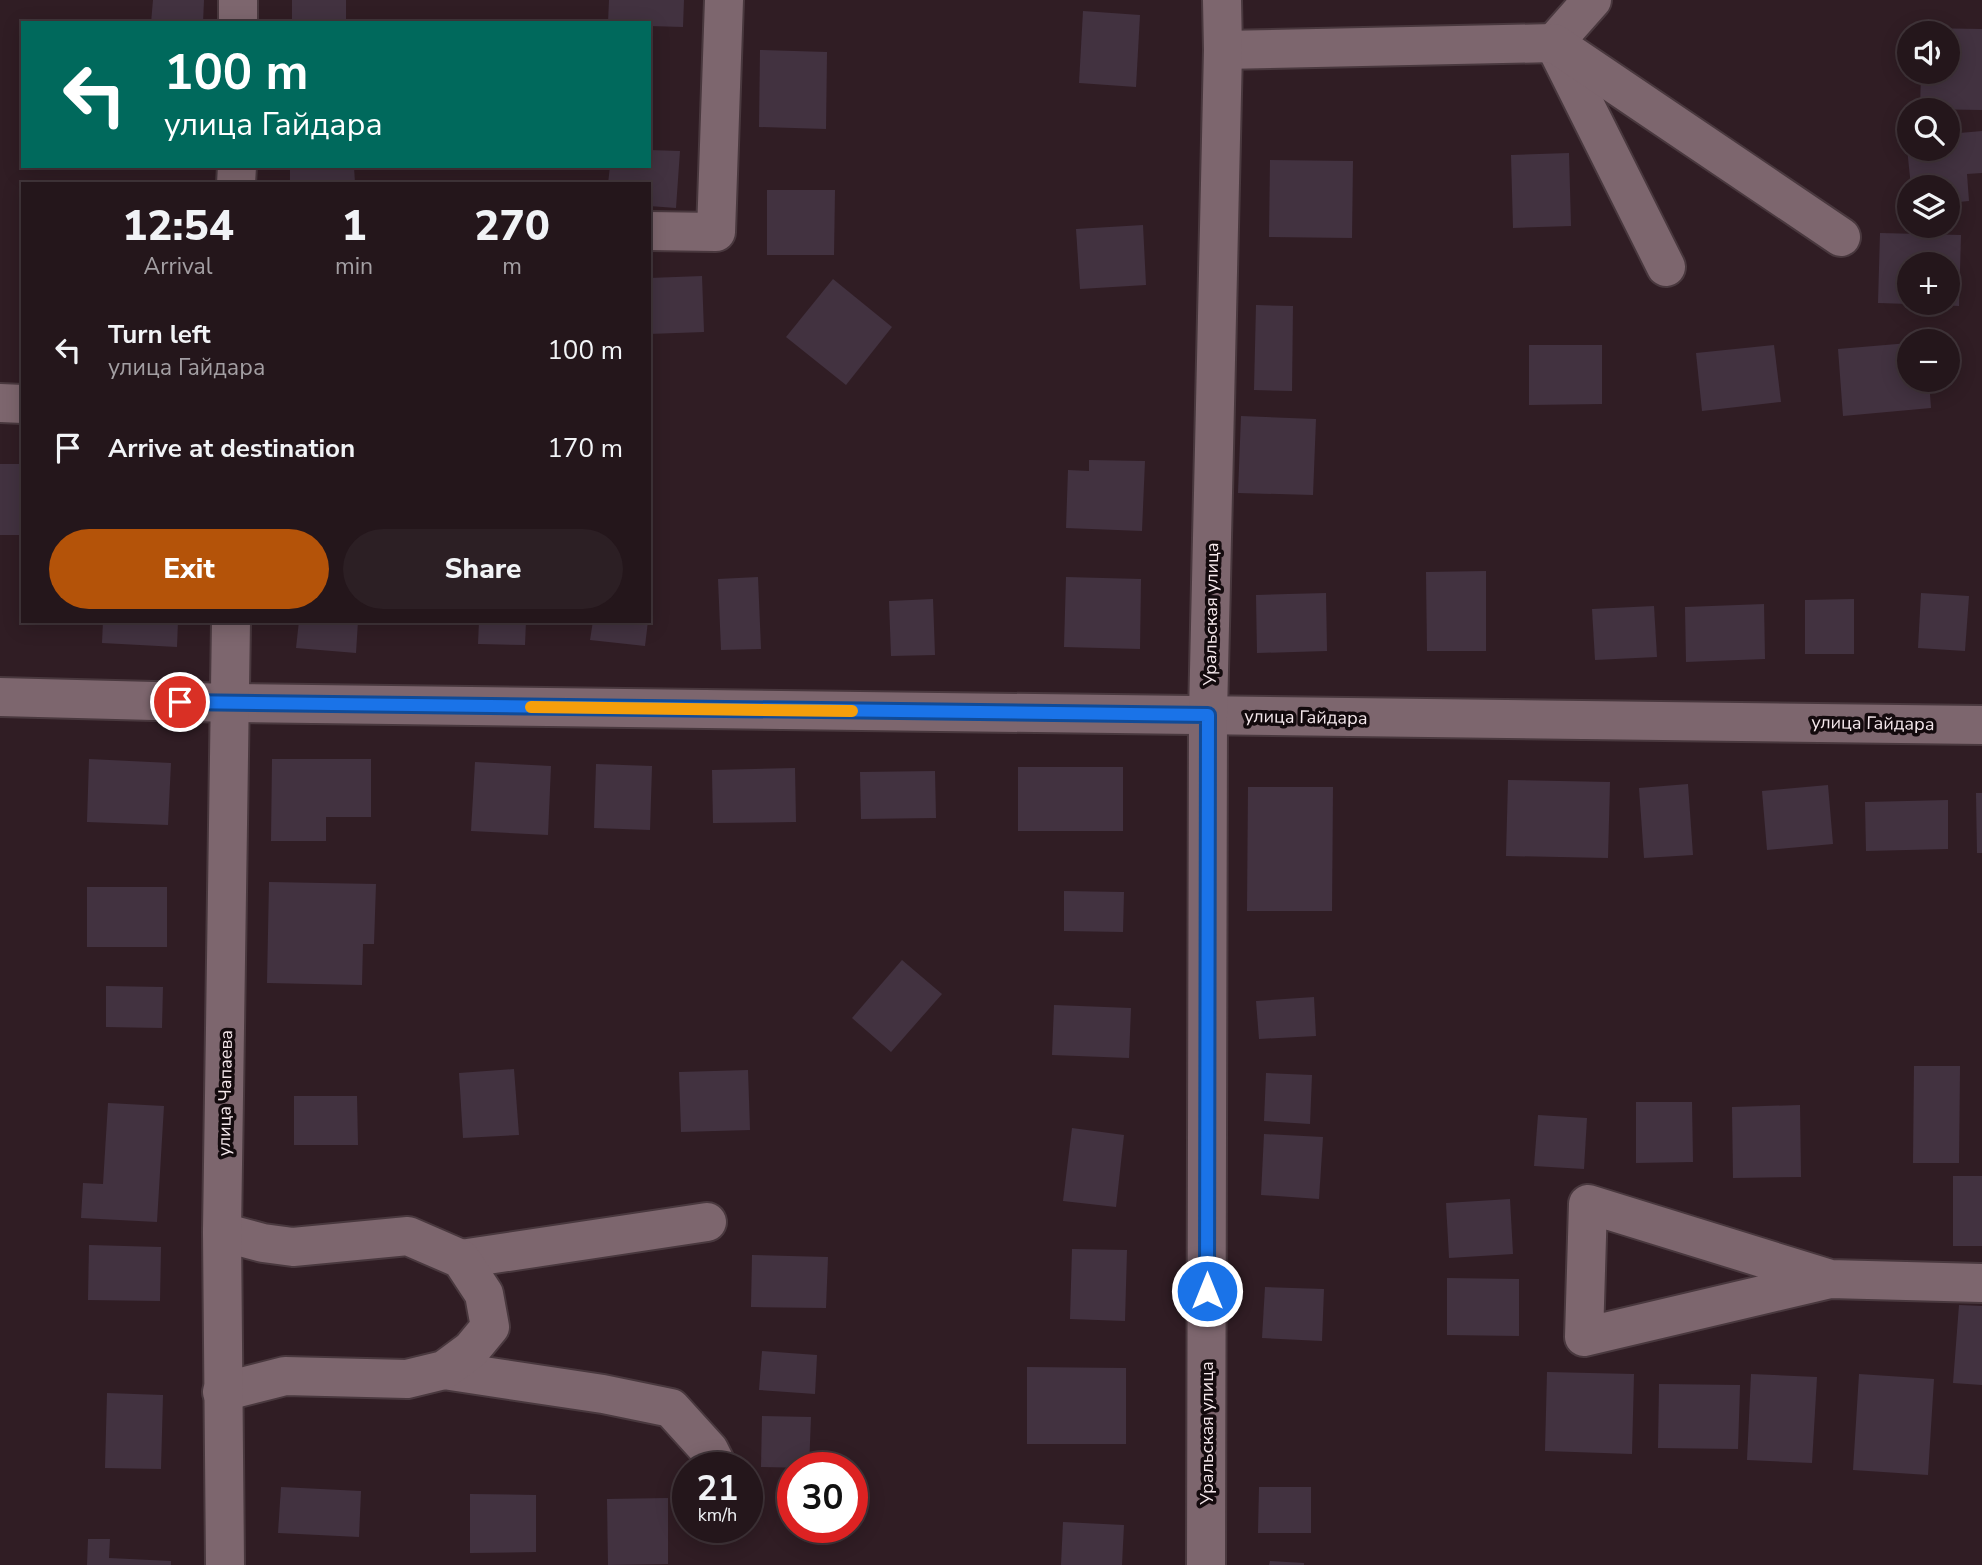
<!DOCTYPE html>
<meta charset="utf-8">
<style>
:root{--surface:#24161b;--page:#2c1f24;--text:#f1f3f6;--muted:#a39fa3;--line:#41353a;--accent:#b45309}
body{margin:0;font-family:"Nunito Sans",sans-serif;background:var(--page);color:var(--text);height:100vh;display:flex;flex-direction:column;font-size:26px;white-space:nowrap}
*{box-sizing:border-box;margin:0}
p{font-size:23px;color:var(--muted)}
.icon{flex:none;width:38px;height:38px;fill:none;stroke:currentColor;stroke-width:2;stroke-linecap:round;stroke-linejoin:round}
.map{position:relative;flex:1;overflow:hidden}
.drawer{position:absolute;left:21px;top:182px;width:630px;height:441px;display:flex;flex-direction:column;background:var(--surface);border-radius:0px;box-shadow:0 4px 18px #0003,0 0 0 2px var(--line)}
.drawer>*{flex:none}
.top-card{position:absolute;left:21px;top:21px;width:630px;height:147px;border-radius:0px;box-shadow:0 4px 18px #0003,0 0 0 2px var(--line);background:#00695c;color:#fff;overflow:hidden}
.buttons{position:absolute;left:1897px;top:21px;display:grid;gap:14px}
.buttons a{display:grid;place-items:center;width:63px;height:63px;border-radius:50%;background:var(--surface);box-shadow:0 4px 18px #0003,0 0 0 2px var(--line);font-size:35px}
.speed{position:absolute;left:672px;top:1452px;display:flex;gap:14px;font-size:35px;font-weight:700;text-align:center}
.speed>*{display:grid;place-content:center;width:91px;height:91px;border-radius:50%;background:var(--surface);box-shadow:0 4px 18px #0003,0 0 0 2px var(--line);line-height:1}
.speed small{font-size:18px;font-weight:400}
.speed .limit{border:10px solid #d22;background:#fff;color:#111}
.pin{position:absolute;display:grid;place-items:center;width:60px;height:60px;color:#fff;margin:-30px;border:4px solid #fff;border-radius:50%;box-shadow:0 2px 7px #0007}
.me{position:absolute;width:77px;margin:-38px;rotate:0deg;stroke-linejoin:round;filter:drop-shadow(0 0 5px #0008)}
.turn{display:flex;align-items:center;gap:24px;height:147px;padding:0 28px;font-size:32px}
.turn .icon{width:91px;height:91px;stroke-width:2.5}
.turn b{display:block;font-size:49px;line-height:60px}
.eta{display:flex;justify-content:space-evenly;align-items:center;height:119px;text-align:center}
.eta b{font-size:42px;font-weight:800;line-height:49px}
.primary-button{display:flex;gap:14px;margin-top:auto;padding:14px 28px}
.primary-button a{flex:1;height:80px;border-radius:42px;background:var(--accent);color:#fff;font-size:28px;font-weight:800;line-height:80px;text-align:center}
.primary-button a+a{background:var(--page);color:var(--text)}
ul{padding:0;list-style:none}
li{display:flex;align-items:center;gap:21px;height:98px;padding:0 28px}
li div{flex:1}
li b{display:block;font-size:26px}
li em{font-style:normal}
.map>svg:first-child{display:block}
.building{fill:#423240}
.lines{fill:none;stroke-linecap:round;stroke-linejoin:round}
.minor-casing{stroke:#49383e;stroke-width:42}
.minor{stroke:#7d666e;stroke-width:38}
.route-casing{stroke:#114b97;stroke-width:18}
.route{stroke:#1a73e8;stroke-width:12}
.slow{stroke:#f59e0b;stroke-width:12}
.labels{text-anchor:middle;stroke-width:7;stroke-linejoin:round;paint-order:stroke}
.street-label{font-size:18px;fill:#f5e8ec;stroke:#130a0d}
</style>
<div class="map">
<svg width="1982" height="1565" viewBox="0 0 1982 1565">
<rect width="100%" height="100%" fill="#301d24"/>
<g class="building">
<path d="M153 0H204L203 23H151Z"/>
<rect x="292" y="0" width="54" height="23"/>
<path d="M609 0H684L683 27 649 26V23H608Z"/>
<path d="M1083 11 1140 15 1136 87 1079 83Z"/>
<path d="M1922 28 1982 29V110L1920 109 1921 72H1948V33H1922Z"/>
<path d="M760 50 827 52 826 129 759 127Z"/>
<path d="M1982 131V173L1967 174 1969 201 1948 203V187H1911L1906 138H1909V149H1948V134Z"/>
<path d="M649 150 680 151 676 208 649 206V184H608L610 166H649Z"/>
<path d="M1569 153 1571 226 1513 228 1511 155Z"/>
<path d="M1270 160 1353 161 1352 238 1269 237Z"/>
<path d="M290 166H354L355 184H290Z"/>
<path d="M767 190H835L834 255H767Z"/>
<path d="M1143 225 1146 285 1080 289 1076 229Z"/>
<path d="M1880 233 1961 235 1959 306 1940 305V303H1948V264H1909V304L1878 303Z"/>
<path d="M702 276 704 332 649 334V278Z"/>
<path d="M833 279 892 327 846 385 786 337Z"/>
<path d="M1256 305 1293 306 1292 391 1254 390Z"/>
<path d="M1909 343V380H1929L1931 408 1843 416 1838 349Z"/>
<path d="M1529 345H1602V404L1529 405Z"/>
<path d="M1774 345 1781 402 1702 411 1696 353Z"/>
<path d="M1241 416 1316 419 1313 495 1238 493Z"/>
<path d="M1089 460 1145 461 1142 531 1066 528 1068 470 1089 471Z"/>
<rect x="0" y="464" width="23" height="71"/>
<path d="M1486 571V651H1427L1426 572Z"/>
<path d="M758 577 761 649 721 650 718 579Z"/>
<path d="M1066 577 1141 579 1140 649 1064 647Z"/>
<path d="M1326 593 1327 651 1257 653 1256 595Z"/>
<path d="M1921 593 1969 596 1965 651 1918 648Z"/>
<path d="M933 599 935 655 891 656 889 601Z"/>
<path d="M1854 599V654H1805V600Z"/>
<path d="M1764 604 1765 659 1686 662 1685 607Z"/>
<path d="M1654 606 1657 657 1595 660 1592 609Z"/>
<path d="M103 621H178L177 647 102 643Z"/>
<path d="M299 621H358L356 653 296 648Z"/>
<path d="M479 621H526L525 645 478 644Z"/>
<path d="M593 621H648L645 646 590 640Z"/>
<path d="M89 759 171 763 168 825 87 822Z"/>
<path d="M272 759H371V817H326V841H271Z"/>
<path d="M475 762 551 766 548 835 471 831Z"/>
<path d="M596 764 652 766 650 830 594 828Z"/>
<rect x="1018" y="767" width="105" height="64"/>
<path d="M795 768 796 822 713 823 712 770Z"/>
<path d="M935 771 936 818 861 819 860 772Z"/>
<path d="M1508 780 1610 782 1608 858 1506 856Z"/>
<path d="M1688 784 1693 855 1644 858 1639 788Z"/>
<path d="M1828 785 1833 844 1767 850 1762 791Z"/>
<path d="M1248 787H1333L1332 911H1247Z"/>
<path d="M1976 793H1982V853H1977Z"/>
<path d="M1948 800V849L1866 851 1865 802Z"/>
<path d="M269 882 376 884 374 944H363L362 985 267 983Z"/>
<rect x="87" y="887" width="80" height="60"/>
<path d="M1064 891 1124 892 1123 932 1064 931Z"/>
<path d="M902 960 942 994 891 1052 852 1018Z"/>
<path d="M106 986 163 987 162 1028 106 1027Z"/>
<path d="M1314 997 1316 1036 1259 1039 1256 1001Z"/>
<path d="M1054 1005 1131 1008 1129 1058 1052 1055Z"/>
<path d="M1914 1066H1960L1959 1163H1913Z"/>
<path d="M514 1069 519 1135 463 1138 459 1073Z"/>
<path d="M748 1070 750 1130 681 1132 679 1072Z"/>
<path d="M1266 1073 1312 1075 1310 1124 1264 1121Z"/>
<path d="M294 1096H357L358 1145H294Z"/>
<path d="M1636 1102H1692L1693 1162 1636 1163Z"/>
<path d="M108 1103 164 1106 157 1222 81 1218 83 1183 103 1184Z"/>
<path d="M1800 1105 1801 1177 1733 1178 1732 1107Z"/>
<path d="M1538 1115 1587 1118 1584 1169 1534 1166Z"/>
<path d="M1072 1128 1124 1135 1116 1207 1063 1201Z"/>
<path d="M1264 1134 1323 1137 1319 1199 1261 1195Z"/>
<rect x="1953" y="1176" width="29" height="70"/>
<path d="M1510 1199 1513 1254 1449 1258 1446 1203Z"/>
<path d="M89 1245 161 1247 160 1301 88 1300Z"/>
<path d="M1072 1249 1127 1250 1125 1321 1070 1319Z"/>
<path d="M752 1255 828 1257 826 1308 751 1307Z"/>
<path d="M1447 1278 1519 1279V1336L1447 1335Z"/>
<path d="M1265 1287 1324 1289 1322 1341 1262 1338Z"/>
<path d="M1959 1305 1982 1306V1385L1953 1383Z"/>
<path d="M762 1351 817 1355 815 1394 759 1390Z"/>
<path d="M1027 1367 1126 1368V1444H1027Z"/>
<path d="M1547 1372 1634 1374 1632 1454 1545 1451Z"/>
<path d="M1751 1374 1817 1377 1812 1463 1747 1460Z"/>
<path d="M1859 1374 1934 1379 1928 1475 1853 1470Z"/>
<path d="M1659 1384 1740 1385 1738 1449 1658 1448Z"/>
<path d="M107 1393 163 1395 161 1469 105 1468Z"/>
<path d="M762 1416 811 1417 809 1468 761 1467Z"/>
<path d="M281 1487 361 1491 359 1537 278 1533Z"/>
<path d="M1259 1487H1311V1533H1258Z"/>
<path d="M470 1494 536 1495V1552L470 1553Z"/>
<path d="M668 1498V1564L608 1565 607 1499Z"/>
<path d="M1063 1522 1124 1525 1122 1565H1061Z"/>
<path d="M88 1539H110L109 1558 171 1561V1565H87Z"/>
<path d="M1270 1561 1304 1563V1565H1269Z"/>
</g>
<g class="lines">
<defs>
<g id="minor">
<path d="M1592 0 1554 43 1666 267"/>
<path d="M238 23V0"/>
<path d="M1223 50 1554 43 1841 237"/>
<path d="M236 184 237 166"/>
<path d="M649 231 716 232 724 0"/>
<path d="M0 403 23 404"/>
<path d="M0 697 231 703 1982 725"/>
<path d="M461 1259 707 1222"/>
<path d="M1830 1279 1588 1204 1584 1337 1830 1279 1982 1283"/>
<path d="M444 1370 603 1394 671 1408 709 1450 718 1468"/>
<path d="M222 1392 285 1376 407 1379 444 1370 471 1350 490 1327 484 1294 461 1259 408 1236 293 1247 263 1243 222 1232"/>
<path d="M225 1565 222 1232 231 621"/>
<path d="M1206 1565 1208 715 1223 50 1222 0"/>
</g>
</defs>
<use href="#minor" class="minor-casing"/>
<use href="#minor" class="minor"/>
</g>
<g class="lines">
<defs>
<path id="route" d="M180 702 1208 715 1207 1291"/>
</defs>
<use href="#route" class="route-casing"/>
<use href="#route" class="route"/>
<path class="slow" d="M531 707 852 711"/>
</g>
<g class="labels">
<g class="street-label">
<text transform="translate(1211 614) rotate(-89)" y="6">Уральская улица</text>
<text transform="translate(1306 717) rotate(1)" y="6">улица Гайдара</text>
<text transform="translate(1873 723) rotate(1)" y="6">улица Гайдара</text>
<text transform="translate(225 1093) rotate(-89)" y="6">улица Чапаева</text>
<text transform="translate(1207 1433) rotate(-90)" y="6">Уральская улица</text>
</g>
</g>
</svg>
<div class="buttons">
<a><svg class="icon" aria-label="sound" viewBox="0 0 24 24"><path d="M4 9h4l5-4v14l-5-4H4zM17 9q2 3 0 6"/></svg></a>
<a><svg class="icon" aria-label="search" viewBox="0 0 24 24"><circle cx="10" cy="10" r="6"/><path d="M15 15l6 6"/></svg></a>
<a><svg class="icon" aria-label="layers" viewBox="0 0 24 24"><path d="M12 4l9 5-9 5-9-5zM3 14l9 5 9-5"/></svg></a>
<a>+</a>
<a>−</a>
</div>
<div class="speed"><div>21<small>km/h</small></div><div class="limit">30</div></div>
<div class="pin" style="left:180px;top:702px;background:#d93025"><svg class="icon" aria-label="arrive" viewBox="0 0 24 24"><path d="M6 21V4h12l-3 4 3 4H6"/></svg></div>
<svg class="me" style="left:1207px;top:1291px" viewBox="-20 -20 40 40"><circle r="17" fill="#1a73e8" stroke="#fff" stroke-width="3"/><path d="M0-11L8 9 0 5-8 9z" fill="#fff"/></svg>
<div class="top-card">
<div class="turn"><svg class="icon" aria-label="left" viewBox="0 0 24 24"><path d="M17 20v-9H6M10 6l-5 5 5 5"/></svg><div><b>100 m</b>улица Гайдара</div></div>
</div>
<section class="drawer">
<div class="eta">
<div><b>12:54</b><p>Arrival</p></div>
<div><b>1</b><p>min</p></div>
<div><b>270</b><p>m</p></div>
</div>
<ul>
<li><svg class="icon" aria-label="left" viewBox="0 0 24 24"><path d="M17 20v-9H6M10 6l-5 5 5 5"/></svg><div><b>Turn left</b><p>улица Гайдара</p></div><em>100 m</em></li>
<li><svg class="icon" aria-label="arrive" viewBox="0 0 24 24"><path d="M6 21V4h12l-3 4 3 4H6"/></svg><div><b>Arrive at destination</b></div><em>170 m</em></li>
</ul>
<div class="primary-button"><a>Exit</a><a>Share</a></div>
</section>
</div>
